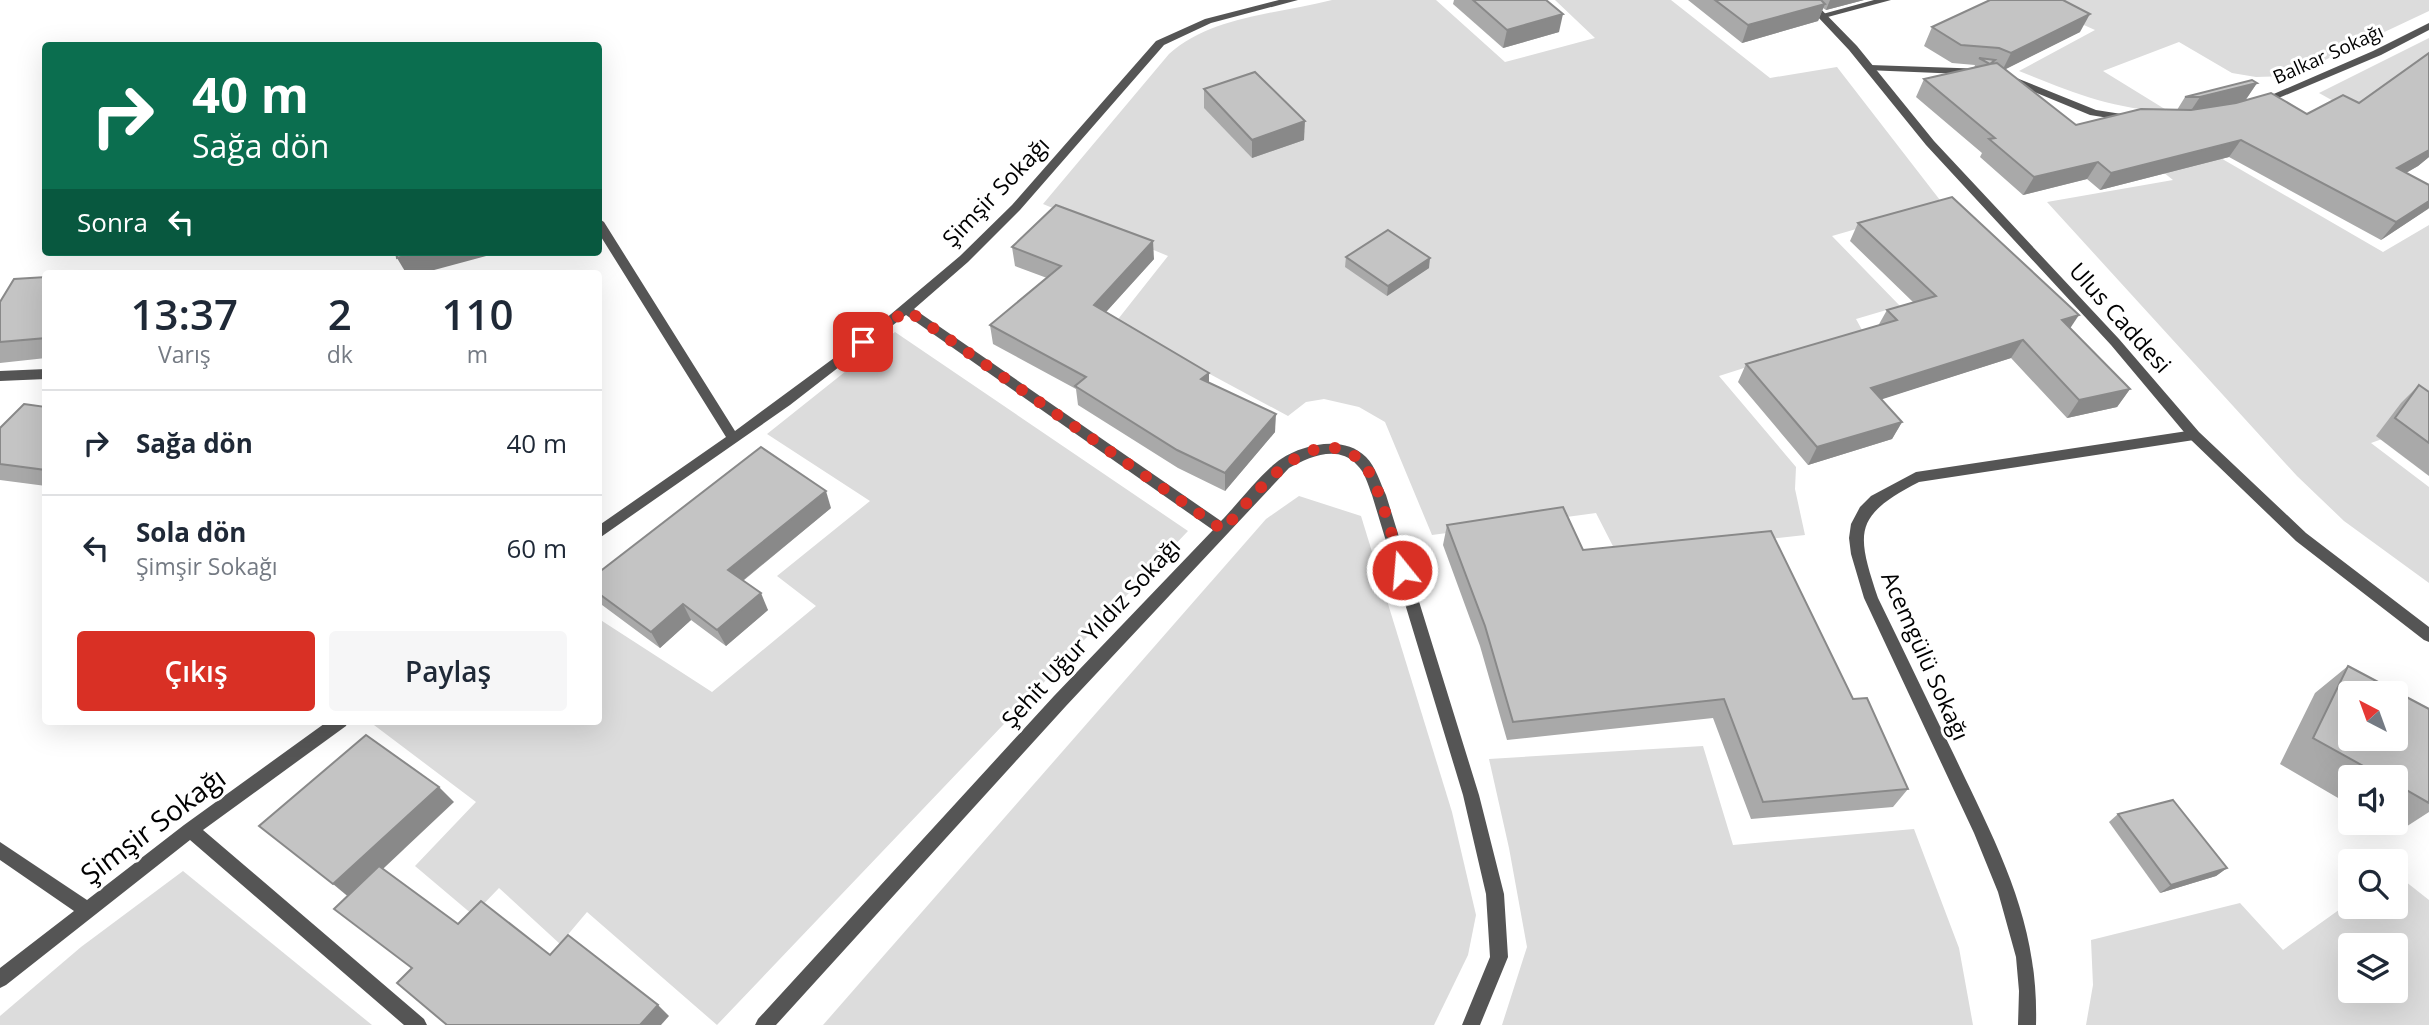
<!DOCTYPE html>
<html lang="tr">
<meta charset="utf-8">
<style>
:root{--surface:#fff;--page:#f6f6f7;--text:#1f2937;--muted:#747a83;--line:#e0e1e3;--accent:#d93025}
body{margin:0;font-family:"Open Sans",sans-serif;background:var(--page);color:var(--text);height:100vh;display:flex;flex-direction:column;font-size:26px;white-space:nowrap}
*{box-sizing:border-box;margin:0}
p{font-size:23px;color:var(--muted)}
.icon{flex:none;width:38px;height:38px;fill:none;stroke:currentColor;stroke-width:2;stroke-linecap:round;stroke-linejoin:round}
.map{position:relative;flex:1;overflow:hidden}
.drawer{position:absolute;left:42px;top:270px;width:560px;height:455px;display:flex;flex-direction:column;background:var(--surface);border-radius:7px;box-shadow:0 7px 28px #0002}
.drawer>*{flex:none}
.banner{position:absolute;left:42px;top:42px;width:560px;height:214px;border-radius:7px;box-shadow:0 7px 28px #0002;background:#0b6e4f;color:#fff;overflow:hidden}
.needle{width:46px;rotate:319deg}
.tools{position:absolute;left:2338px;top:681px;display:grid;gap:14px}
.tools a{display:grid;place-items:center;width:70px;height:70px;border-radius:7px;background:var(--surface);box-shadow:0 7px 28px #0002;font-size:35px}
.pin{position:absolute;display:grid;place-items:center;width:60px;height:60px;color:#fff;margin:-30px;border-radius:14px;box-shadow:0 4px 10px #0006}
.me{position:absolute;width:77px;margin:-38px;rotate:343deg;stroke-linejoin:round;filter:drop-shadow(0 0 5px #0008)}
.turn{display:flex;align-items:center;gap:24px;height:147px;padding:0 35px;font-size:32px}
.turn .icon{width:91px;height:91px;stroke-width:2.5}
.turn b{display:block;font-size:49px;line-height:60px}
.then{display:flex;align-items:center;height:66px;padding:0 35px;background:#0003;gap:14px;font-size:26px}
.eta{display:flex;justify-content:space-evenly;align-items:center;height:119px;text-align:center}
.eta b{font-size:42px;font-weight:600;line-height:49px}
.action{display:flex;gap:14px;margin-top:auto;padding:14px 35px}
.action a{flex:1;height:80px;border-radius:7px;background:var(--accent);color:#fff;font-size:28px;font-weight:600;line-height:80px;text-align:center}
.action a+a{background:var(--page);color:var(--text)}
ul{padding:0;list-style:none}
li{display:flex;align-items:center;gap:21px;height:105px;padding:0 35px;border-top:2px solid var(--line)}
li div{flex:1}
li b{display:block;font-size:26px}
li em{font-style:normal}
.map>svg:first-child{display:block}
.green{fill:#dcdcdc;fill-rule:evenodd}
.lines{fill:none;stroke-linecap:round;stroke-linejoin:round}
.minor{fill:#555;fill-rule:evenodd}
.tertiary{fill:#555;fill-rule:evenodd}
.wall{fill:#a9a9a9}
.shaded-wall{fill:#898989}
.building{fill:#c4c4c4;stroke:#898989;stroke-width:2;fill-rule:evenodd}
.route{stroke:#d93025;stroke-width:12;stroke-dasharray:0 21.6}
.labels{text-anchor:middle;stroke-width:6;stroke-linejoin:round;paint-order:stroke}
.far-street-label{font-size:19px;fill:#000;stroke:#fff}
.street-label{font-size:23px;fill:#000;stroke:#fff}
.near-street-label{font-size:28px;fill:#000;stroke:#fff}
</style>
<div class="map">
<svg width="2429" height="1025" viewBox="0 0 2429 1025">
<rect width="100%" height="100%" fill="#fff"/>
<g class="green">
<path d="M1332 0H1436L1505 62 1595 38 1555 0H1671L1770 78 1837 67 1943 204 1832 236 1900 306 1856 319 1862 330 1719 376 1796 467 1795 489 1805 535 1618 556 1596 513 1432 535 1385 422 1359 407 1324 399 1306 402 1288 416 1115 323 1168 256 1043 204 1169 54C1212 16 1277 14 1332 0Z"/>
<path d="M2028 0H2429V11L2291 76 2256 77 2232 73 2179 42 2103 71 2168 111C2113 110 2068 91 2019 71L2095 30Z"/>
<path d="M2429 38V154L2319 93Z"/>
<path d="M2174 131 2383 252 2429 225V422L2371 443 2429 487V583L2344 521 2297 476 2047 202 2173 180 2115 134Z"/>
<path d="M895 332 1188 531 717 1025 587 912 560 944 499 888 473 915 415 866 476 802 370 722 598 721 599 619 712 692 816 606 777 576 870 501 767 434Z"/>
<path d="M1299 496 1361 516 1452 812 1476 915 1468 955 1434 1025H823L1266 519Z"/>
<path d="M1703 746 1733 845 1914 829 1959 948 1973 1025H1502L1527 947 1509 848 1489 759Z"/>
<path d="M183 871 372 1025H0V1016L81 947Z"/>
<path d="M2396 874 2429 900V1025H2086L2093 985 2091 940 2240 903 2283 950 2350 902V906H2396ZM2350 945H2396V990H2350Z"/>
</g>
<g class="lines">
<g class="minor">
<path d="M1279 0H1298L1211 23 1164 45 1020 210 968 262 914 309 1221 521C1237 505 1263 471 1281 459 1304 444 1344 435 1366 457 1376 467 1380 483 1386 495L1479 795 1504 894 1508 957 1480 1025H1462L1490 957 1486 894 1463 795 1372 495C1368 485 1365 472 1357 465 1338 444 1309 457 1289 468L1066 706 776 1025H755L758 1019 1054 696 1213 530 906 315 790 405 598 539V526L726 437 598 232V218L604 222 735 431 872 330 960 256 1012 205 1156 41 1205 19Z"/>
<path d="M1874 0H1891L1824 18 1819 15Z"/>
<path d="M2429 23V30L2381 55 2262 105 2258 106 2253 103 2373 51Z"/>
<path d="M1870 65 1986 69 1991 72 1986 75 1866 70V66Z"/>
<path d="M2009 75 2096 110 2128 115 2133 118 2128 121 2090 115 2005 80 2004 78Z"/>
<path d="M46 369V379L0 381V371Z"/>
<path d="M2194 430 2201 435 2194 440 1919 482C1853 516 1856 532 1878 598 1904 651 1929 704 1955 757 1998 848 2039 921 2036 1025H2018L2019 991 2016 957 1998 892 1974 833 1864 598 1851 554 1849 538 1851 524 1860 507 1871 496 1916 472Z"/>
<path d="M328 721H348L346 726 203 830 424 1019 427 1025H404L190 840 6 985 0 988V968L74 911 0 860V842L87 900 184 825Z"/>
</g>
<path class="tertiary" d="M1802 0H1812L1857 46 1934 141 2119 339 2199 432 2306 533 2429 627V642L2424 640 2296 541 2189 438 2111 345 1926 145 1849 50Z"/>
</g>
<g class="wall">
<path d="M1454 0H1546L1559 32 1503 48 1453 4Z"/>
<path d="M1688 0H1864L1826 10 1823 8 1818 21 1742 43Z"/>
<path d="M1932 27 2080 32 2005 69 2076 125 2177 110 2185 97 2257 83 2245 101 2307 114 2359 103 2429 53V157L2418 166 2406 173 2429 185V208L2381 240 2229 157 2100 190 2087 179 2023 195 1980 157 1982 153 1916 97 1924 79 1974 68 1975 65 1952 63 1924 46Z"/>
<path d="M1204 89 1304 140 1252 158 1204 108Z"/>
<path d="M1858 223 2070 328 2130 389 2117 407 2067 418 2011 358 1881 399 1902 422 1892 439 1808 465 1738 382 1746 364 1878 326 1887 310 1913 302 1850 241Z"/>
<path d="M1012 247 1154 259 1106 312 1209 373V383L1275 432 1225 491 1178 468 1078 405 1076 389 993 344 990 325 1047 278 1015 266Z"/>
<path d="M1346 257 1429 268 1387 296 1345 267Z"/>
<path d="M46 277V358L0 363V302Z"/>
<path d="M2419 385 2429 392V476L2376 436 2401 403Z"/>
<path d="M46 407V486L0 480V428Z"/>
<path d="M831 508 743 581 768 610 726 646 691 620 660 648 598 602V573Z"/>
<path d="M1447 525 1583 550 1853 699 1908 789 1893 807 1751 819 1713 718 1507 740 1480 646 1443 545Z"/>
<path d="M2348 666 2429 709V812L2398 832 2382 822H2396V777H2350V805L2280 764 2315 693Z"/>
<path d="M2118 814 2227 868 2216 876 2160 893 2109 822Z"/>
</g>
<g class="shaded-wall">
<path d="M1830 0H1864L1826 10Z"/>
<path d="M1825 4 1818 21 1742 43 1748 25Z"/>
<path d="M1563 14 1559 32 1503 48 1507 30Z"/>
<path d="M2090 14 2080 32 2002 71 2011 53Z"/>
<path d="M2257 83 2244 102 2188 115 2200 97Z"/>
<path d="M1305 121 1304 140 1252 158V140Z"/>
<path d="M2241 140 2229 157 2100 190 2111 173Z"/>
<path d="M2429 150V157L2418 166 2383 186 2397 168Z"/>
<path d="M2098 162 2087 179 2023 195 2034 177Z"/>
<path d="M2429 201V208L2428 209 2381 240 2396 222Z"/>
<path d="M1153 241 1154 259 1096 323 1094 305Z"/>
<path d="M420 252H501L423 273H406L397 258Z"/>
<path d="M1430 258 1429 268 1387 296 1388 286Z"/>
<path d="M2079 315 2067 333 2062 320Z"/>
<path d="M2023 340 2011 358 1861 406 1871 388Z"/>
<path d="M1209 373V391L1201 379Z"/>
<path d="M2130 389 2117 407 2067 418 2079 400Z"/>
<path d="M1276 414 1275 432 1225 491V473Z"/>
<path d="M1902 422 1892 439 1808 465 1817 447Z"/>
<path d="M826 491 831 508 736 586 728 570Z"/>
<path d="M761 593 768 610 726 646 717 630Z"/>
<path d="M683 604 691 620 660 648 651 632Z"/>
<path d="M439 787 454 802 351 899 333 884Z"/>
<path d="M2227 868 2216 876 2160 893 2171 885Z"/>
<path d="M658 1005 669 1016 661 1025H640Z"/>
</g>
<g class="building">
<path d="M1473 0H1546L1563 14 1507 30Z"/>
<path d="M1715 0H1821L1825 4 1748 25Z"/>
<path d="M1990 0H2063L2090 14 2011 53 1999 48 1961 45 1932 27Z"/>
<path d="M2429 53V150L2397 168 2429 185V201L2396 222 2241 140 2111 173 2098 162 2034 177 1989 139 1995 138 1924 79 1990 64 1979 58 1995 60 1990 64 1997 63 2076 125 2141 109 2191 110 2236 103 2271 93 2307 114 2343 95 2359 103Z"/>
<path d="M1255 72 1305 121 1252 140 1204 89Z"/>
<path d="M2252 80 2257 83 2200 97H2185Z"/>
<path d="M1952 197 2079 315 2062 320 2130 389 2079 400 2023 340 1871 388 1902 422 1817 447 1746 364 1897 320 1887 310 1936 296 1858 223Z"/>
<path d="M1056 205 1153 241 1094 305 1209 373 1201 379 1276 414 1225 473 1177 450 1075 386 1086 377 990 325 1061 266 1012 247Z"/>
<path d="M1388 230 1430 258 1388 286 1346 257Z"/>
<path d="M396 252H420L397 258Z"/>
<path d="M46 277V338L0 342V302L14 279Z"/>
<path d="M2419 385 2429 392V443L2395 418Z"/>
<path d="M24 404 46 407V470L0 464V428Z"/>
<path d="M761 447 826 491 728 570 761 593 717 630 683 604 651 632 598 593V573Z"/>
<path d="M1563 507 1583 550 1771 531 1853 699 1867 698 1908 789 1763 802 1724 699 1513 722 1485 626 1447 525Z"/>
<path d="M2348 666 2429 709V803L2396 784V777H2383L2313 738ZM2350 693H2396V738H2350Z"/>
<path d="M366 735 439 787 333 884 259 826Z"/>
<path d="M2173 800 2227 868 2171 885 2118 814Z"/>
<path d="M379 866 458 924 481 901 550 955 568 935 658 1005 640 1025H447L397 983 412 968 334 909Z"/>
</g>
<g class="lines">
<path class="route" d="M863 342 907 310 1223 530C1253 497 1310 417 1360 460 1378 475 1394 545 1402 570"/>
</g>
<g class="labels">
<g class="far-street-label">
<text transform="translate(2328 54) rotate(-24)" y="7">Balkar Sokağı</text>
</g>
<g class="street-label">
<text transform="translate(996 192) rotate(-46)" y="8">Şimşir Sokağı</text>
<text transform="translate(2120 318) rotate(48)" y="8">Ulus Caddesi</text>
<text transform="translate(1091 633) rotate(-47)" y="8">Şehit Uğur Yıldız Sokağı</text>
<text transform="translate(1925 656) rotate(66)" y="8">Acemgülü Sokağı</text>
</g>
<g class="near-street-label">
<text transform="translate(153 826) rotate(-37)" y="10">Şimşir Sokağı</text>
</g>
</g>
</svg>
<div class="tools">
<a><svg class="needle" viewBox="-14 -14 28 28"><path d="M0-13l5 13h-10z" fill="#e53935"/><path d="M0 13l5-13h-10z" fill="#747a83"/></svg></a>
<a><svg class="icon" aria-label="sound" viewBox="0 0 24 24"><path d="M4 9h4l5-4v14l-5-4H4zM17 9q2 3 0 6"/></svg></a>
<a><svg class="icon" aria-label="search" viewBox="0 0 24 24"><circle cx="10" cy="10" r="6"/><path d="M15 15l6 6"/></svg></a>
<a><svg class="icon" aria-label="layers" viewBox="0 0 24 24"><path d="M12 4l9 5-9 5-9-5zM3 14l9 5 9-5"/></svg></a>
</div>
<div class="pin" style="left:863px;top:342px;background:#d93025"><svg class="icon" aria-label="arrive" viewBox="0 0 24 24"><path d="M6 21V4h12l-3 4 3 4H6"/></svg></div>
<svg class="me" style="left:1402px;top:570px" viewBox="-20 -20 40 40"><circle r="17" fill="#d93025" stroke="#fff" stroke-width="3"/><path d="M0-11L8 9 0 5-8 9z" fill="#fff"/></svg>
<div class="banner">
<div class="turn"><svg class="icon" aria-label="right" viewBox="0 0 24 24"><path d="M7 20v-9h11M14 6l5 5-5 5"/></svg><div><b>40 m</b>Sağa dön</div></div>
<div class="then">Sonra<svg class="icon" aria-label="left" viewBox="0 0 24 24"><path d="M17 20v-9H6M10 6l-5 5 5 5"/></svg></div>
</div>
<section class="drawer">
<div class="eta">
<div><b>13:37</b><p>Varış</p></div>
<div><b>2</b><p>dk</p></div>
<div><b>110</b><p>m</p></div>
</div>
<ul>
<li><svg class="icon" aria-label="right" viewBox="0 0 24 24"><path d="M7 20v-9h11M14 6l5 5-5 5"/></svg><div><b>Sağa dön</b></div><em>40 m</em></li>
<li><svg class="icon" aria-label="left" viewBox="0 0 24 24"><path d="M17 20v-9H6M10 6l-5 5 5 5"/></svg><div><b>Sola dön</b><p>Şimşir Sokağı</p></div><em>60 m</em></li>
</ul>
<div class="action"><a>Çıkış</a><a>Paylaş</a></div>
</section>
</div>
